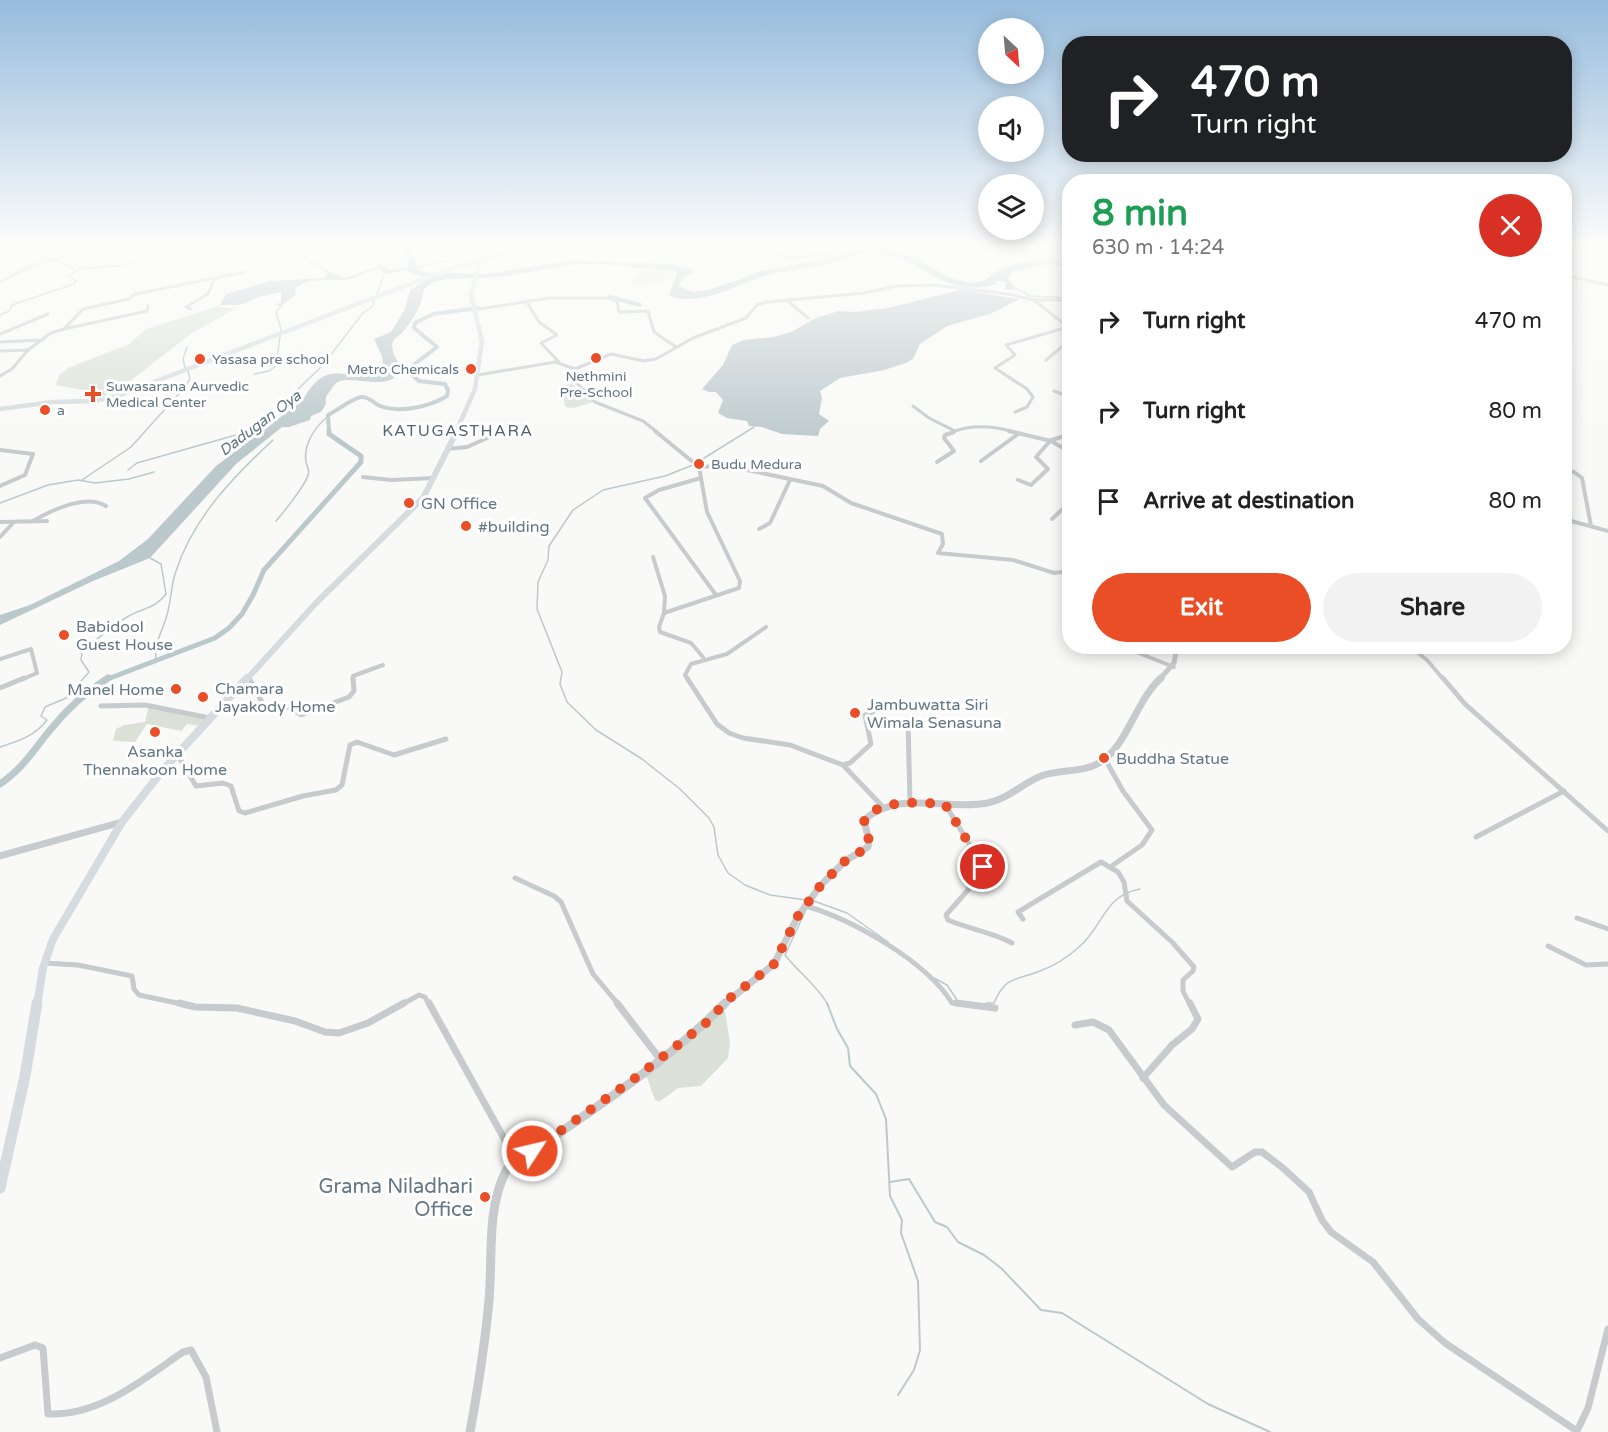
<!DOCTYPE html>
<meta charset="utf-8">
<style>
:root{--surface:#fff;--page:#f2f2f2;--text:#222;--muted:#767676;--accent:#e94e26}
body{margin:0;font-family:"Varela Round",sans-serif;background:var(--page);color:var(--text);height:100vh;display:flex;flex-direction:column;font-size:22px;white-space:nowrap}
*{box-sizing:border-box;margin:0}
p{font-size:20px;color:var(--muted)}
.icon{flex:none;width:33px;height:33px;fill:none;stroke:currentColor;stroke-width:2;stroke-linecap:round;stroke-linejoin:round}
.map{position:relative;flex:1;overflow:hidden}
.panel{position:absolute;left:1062px;top:174px;width:510px;height:480px;display:flex;flex-direction:column;background:var(--surface);border-radius:24px;box-shadow:0 3px 15px #0003}
.panel>*{flex:none}
.top-card{position:absolute;left:1062px;top:36px;width:510px;height:126px;border-radius:24px;box-shadow:0 3px 15px #0003;background:#202124;color:#fff;overflow:hidden}
.needle{width:39px;rotate:154deg}
.controls{position:absolute;left:978px;top:18px;display:grid;gap:12px}
.controls a{display:grid;place-items:center;width:66px;height:66px;border-radius:50%;background:var(--surface);box-shadow:0 3px 15px #0003;font-size:30px}
.pin{position:absolute;display:grid;place-items:center;width:51px;height:51px;color:#fff;margin:-26px;border:3px solid #fff;border-radius:50%;box-shadow:0 2px 6px #0007}
.me{position:absolute;width:66px;margin:-33px;rotate:55deg;stroke-linejoin:round;filter:drop-shadow(0 0 4px #0008)}
.turn{display:flex;align-items:center;gap:21px;height:126px;padding:0 30px;font-size:27px}
.turn .icon{width:78px;height:78px;stroke-width:2.5}
.turn b{display:block;font-size:42px;line-height:51px}
.round{display:grid;place-items:center;flex:none;width:63px;height:63px;border-radius:32px;background:var(--page)}
.head{display:flex;align-items:center;justify-content:space-between;height:102px;padding:0 30px}
h1{font-size:36px;font-weight:800;line-height:45px;color:#1e9e55}
.button{display:flex;gap:12px;margin-top:auto;padding:12px 30px}
.button a{flex:1;height:69px;border-radius:36px;background:var(--accent);color:#fff;font-size:24px;font-weight:800;line-height:69px;text-align:center}
.button a+a{background:var(--page);color:var(--text)}
ul{padding:0;list-style:none}
li{display:flex;align-items:center;gap:18px;height:90px;padding:0 30px}
li div{flex:1}
li b{display:block;font-size:22px}
li em{font-style:normal}
.map>svg:first-child{display:block}
.built{fill:#e7e8e8}
.green{fill:#dbe1d7}
.water{fill:#bcc9cc}
.lines{fill:none;stroke-linecap:round;stroke-linejoin:round}
.stream-far1{stroke:#bcc9cc;stroke-width:1.5}
.stream{stroke:#bcc9cc;stroke-width:2}
.canal-far2{stroke:#bcc9cc;stroke-width:4}
.canal-far1{stroke:#bcc9cc;stroke-width:5}
.canal{stroke:#bcc9cc;stroke-width:7}
.minor-far3{stroke:#c7cbce;stroke-width:3}
.minor-far2{stroke:#c7cbce;stroke-width:4}
.minor-far1{stroke:#c7cbce;stroke-width:5}
.minor{stroke:#c7cbce;stroke-width:7}
.tertiary-far2{stroke:#c7cbce;stroke-width:5}
.tertiary-far1{stroke:#c7cbce;stroke-width:7}
.tertiary{stroke:#c7cbce;stroke-width:9}
.primary-far3{stroke:#d6dbdf;stroke-width:4.5}
.primary-far2{stroke:#d6dbdf;stroke-width:6}
.primary-far1{stroke:#d6dbdf;stroke-width:8}
.primary{stroke:#d6dbdf;stroke-width:11}
.trunk{stroke:#d6dbdf;stroke-width:4.5}
.route{stroke:#e94e26;stroke-width:10;stroke-dasharray:0 18}
.poi-dot{fill:#e94e26;stroke:#fff;stroke-width:2}
.labels{text-anchor:middle;stroke-width:6;stroke-linejoin:round;paint-order:stroke}
.far-poi-label{font-size:14px;fill:#637683;stroke:#fff;text-anchor:start}
.far-water-label{font-size:15px;font-style:italic;fill:#5e757c;stroke:#fff}
.far-quarter-label{font-size:16px;letter-spacing:1.5px;fill:#55636d;stroke:#fff}
.poi-label{font-size:16px;fill:#637683;stroke:#fff;text-anchor:start}
.near-poi-label{font-size:20px;fill:#637683;stroke:#fff;text-anchor:end}
</style>
<div class="map">
<svg width="1608" height="1432" viewBox="0 0 1608 1432">
<rect width="100%" height="100%" fill="#f9f9f7"/>
<path class="built" d="M642 269H659L674 273V275L664 282 653 285 643 287 629 284 636 272Z"/>
<g class="green">
<path d="M218 306 235 309 192 333 129 382 114 387 109 394 100 396 99 389 83 390 56 385 59 375 68 368 129 344 146 329Z"/>
<path d="M571 383 593 402 574 408 565 407 562 387Z"/>
<path d="M149 705 210 718 202 726 187 724 181 731 147 724 135 742 113 741 116 729 124 725 145 722Z"/>
<path d="M722 1010 725 1011 730 1043 728 1058 701 1086 678 1088 659 1102 655 1100 645 1072Z"/>
</g>
<g class="water">
<path d="M400 243 409 246 418 270 436 275 453 273 487 274 573 260 669 264 694 269 692 273 684 277 679 286 693 292 707 290 736 281 756 272 828 259 852 251 875 247 888 248 916 258 950 278 971 283 983 281 1002 268 1018 263 1044 259 1069 262V267L1048 264 1012 272 1009 276V281L1012 283 1014 290H1005L1006 283 1003 281H996V284C938 301 916 248 867 253 853 254 841 261 828 264 807 269 785 270 765 276 735 285 701 307 669 296L677 273 675 271 600 264 571 265 499 277 446 279 433 282 424 289C422 306 413 319 403 332 400 335 394 338 393 342 390 347 395 359 400 363L399 369 394 378C378 389 345 373 335 384 333 386 332 389 330 391 326 396 325 398 326 404L321 412 311 416 310 420 289 427H282L236 464 150 558 93 581 0 625V615L30 605 119 561 148 539 216 466 303 400C329 352 350 387 384 372L382 356 374 339 391 332 405 309 410 290 430 278 409 272 408 270 384 274 381 269C369 270 360 276 350 279 333 283 308 275 295 289L296 294 281 306 276 305 281 302V292L259 297 239 305H220L226 294 270 281 323 278 327 275V271L346 278 381 265 390 270 409 267V259Z"/>
<path d="M960 290 1020 299 990 314 947 326 920 344 913 359 906 363 884 370 840 378 820 391 822 398 819 414 829 421 820 429 818 436 782 434 762 427 749 426 747 421 727 418 718 413 723 400 716 392H709L702 389 723 365 732 345 744 340 773 337 791 332 816 318 839 311 854 312 888 308Z"/>
</g>
<g class="lines">
<g class="stream-far1">
<path d="M288 243 303 257 327 271"/>
<path d="M829 243 839 254"/>
<path d="M0 247 20 243"/>
<path d="M6 253 21 247 20 249 48 257"/>
<path d="M417 267 453 259 472 243"/>
<path d="M9 276C36 263 47 248 74 270"/>
<path d="M0 282 32 267 115 243"/>
<path d="M1012 286 1030 296 1070 298"/>
<path d="M376 296 384 275"/>
<path d="M0 315 9 311 12 305 74 284 76 281 68 275 83 268 119 266 187 243"/>
<path d="M185 368 183 359 187 347"/>
<path d="M254 374 269 371 279 363 277 358 281 329 276 312 281 306"/>
<path d="M754 427 693 465 665 476 603 490 573 510 549 546 548 560 538 582 537 609 562 672 560 684 567 702 596 730 642 759 680 789 709 818 714 827 718 855 728 873 745 885 770 895 806 900"/>
<path d="M128 470 137 463 243 433 270 416 322 366 363 313 372 307 374 301"/>
<path d="M82 480 131 447 185 387 190 379 188 371"/>
<path d="M0 503 48 485 78 480 95 483 129 479 154 472"/>
<path d="M276 521C283 513 306 484 308 475 310 470 307 467 306 462 303 445 315 427 327 417"/>
<path d="M156 659C154 643 163 630 167 615 171 601 171 587 175 574 192 519 232 478 273 440"/>
<path d="M0 747C19 741 35 736 47 720L41 716 45 707 66 698 89 672 81 660 82 652C96 640 110 627 127 617 142 608 155 609 166 594L161 564 150 558"/>
<path d="M814 901 847 913 888 942"/>
<path d="M805 912 785 955C798 972 818 986 828 1005"/>
<path d="M934 978 947 985 957 1000"/>
<path d="M986 1003H994C1006 975 1016 981 1040 971 1054 966 1068 957 1079 947 1104 926 1103 896 1140 889"/>
</g>
<g class="stream">
<path d="M827 1003 837 1029 848 1048 850 1066 876 1094 886 1119 890 1196 902 1220 901 1233 918 1281 920 1350 914 1370 898 1395"/>
<path d="M890 1182 909 1179 935 1222 947 1227 958 1242 984 1255 1001 1268 1041 1310 1062 1313 1208 1404 1270 1432"/>
</g>
<g class="canal-far2">
<path d="M610 297 640 305"/>
<path d="M329 432 328 415C338 410 351 399 361 397 368 396 373 402 378 405 398 414 429 407 447 396L448 390 445 384 419 381 407 370 437 347 414 328 415 323 433 314 478 308"/>
</g>
<path class="canal-far1" d="M105 680 215 638 229 628 242 614 253 595 264 570 361 462V456L329 434V431"/>
<path class="canal" d="M0 784C23 769 34 749 51 729 67 709 86 692 108 678"/>
<g class="minor-far3">
<path d="M590 243 593 247"/>
<path d="M751 243 790 259 833 253"/>
<path d="M916 257 936 243"/>
<path d="M1564 275 1608 285"/>
<path d="M787 300 808 318"/>
<path d="M1034 300 1069 328"/>
<path d="M527 302 539 322 557 335 541 343 559 362"/>
<path d="M191 309 186 307 208 294 214 280"/>
<path d="M473 310 549 298H609L617 301 619 312 648 311 654 332 676 347"/>
<path d="M64 329 147 311 148 305"/>
<path d="M0 334 48 314"/>
<path d="M0 342 43 340"/>
<path d="M0 351 28 350"/>
<path d="M1046 360 1070 340"/>
<path d="M575 369 572 378 595 402 643 421 657 432"/>
<path d="M575 369 611 354 644 361 656 359 693 338 746 318 757 305 767 302 864 293 896 286 934 285 1008 294 1034 300H1070"/>
<path d="M478 375 555 362 575 369"/>
<path d="M0 376 12 369 28 350 51 333 64 329 83 309 129 299 135 294 245 272"/>
<path d="M1054 391 1070 397"/>
<path d="M913 406 929 418 955 431C975 424 994 426 1014 432"/>
<path d="M1015 412 1027 407 1033 397 1027 389 995 368 1015 355 1006 345 1068 327"/>
<path d="M500 432 503 431"/>
</g>
<g class="minor-far2">
<path d="M655 431 699 467 719 466 747 470 823 486 851 503 942 534 943 544 938 553 1013 560 1054 573 1070 571"/>
<path d="M1009 431 1051 441 1070 452"/>
<path d="M1049 441 1070 434"/>
<path d="M447 449 467 447 503 431"/>
<path d="M0 450 33 454 25 475 0 486"/>
<path d="M981 461 1018 434"/>
<path d="M937 462 954 451 944 438 945 435 954 432"/>
<path d="M699 467 701 478 659 490 645 498 716 595"/>
<path d="M1564 471 1574 472 1582 478 1591 526"/>
<path d="M363 477 391 480 434 478"/>
<path d="M701 478 707 512 740 581 739 588 664 613 659 627 660 632 691 643 703 657"/>
<path d="M1018 480 1031 485 1048 469 1036 457 1050 441"/>
<path d="M1052 519 1070 502"/>
<path d="M1564 519 1608 531"/>
<path d="M33 521C52 510 85 493 106 506"/>
<path d="M0 522 47 521"/>
<path d="M759 529 770 523 790 480"/>
<path d="M0 537 14 522"/>
<path d="M653 557 665 596 664 613"/>
<path d="M1121 646 1174 667"/>
<path d="M1409 646 1427 660 1444 680"/>
<path d="M0 659 31 649 37 673 21 680"/>
<path d="M353 680V676L383 665"/>
<path d="M688 680 685 675 691 664 727 654 766 627"/>
</g>
<g class="minor-far1">
<path d="M249 678 264 706 273 709 289 707 301 715 349 697 354 691 353 678"/>
<path d="M687 678 717 724 729 733 743 738 790 745 843 765 884 808"/>
<path d="M1443 678 1465 704 1608 831"/>
<path d="M0 688 24 678"/>
<path d="M101 706 145 705 210 718"/>
<path d="M908 721 910 803"/>
<path d="M177 754 196 786 223 783 231 786 239 811 245 813 303 796 336 790 342 785 350 745 357 742 394 755 446 739"/>
<path d="M1105 759 1123 791 1152 830 1142 845 1113 865"/>
<path d="M843 765 850 763 871 744 865 715 873 712"/>
<path d="M945 804 983 867 982 874 946 915 948 920C969 929 992 932 1012 943"/>
<path d="M1476 837 1564 791"/>
<path d="M515 878 554 896 561 902 593 974 619 1005"/>
<path d="M806 906C853 920 926 961 952 1003L969 1005"/>
<path d="M1577 918 1608 929"/>
<path d="M1023 919 1018 912 1101 862 1118 872 1124 882 1127 901 1172 942 1194 967 1193 971 1183 980V991L1190 1005"/>
<path d="M1548 946 1586 965 1608 964"/>
<path d="M44 963 78 965 132 976 134 989 139 995 186 1005"/>
<path d="M401 1005 419 995 425 997 429 1005"/>
</g>
<g class="minor">
<path d="M179 1003 195 1007 237 1008 295 1021 325 1032 339 1033 368 1023 404 1003"/>
<path d="M429 1003 517 1162"/>
<path d="M617 1003 660 1059"/>
<path d="M956 1003 995 1008"/>
<path d="M1075 1025 1093 1022 1109 1030 1164 1105 1232 1167 1255 1152H1262L1283 1168 1309 1192 1322 1220 1331 1232 1373 1262 1418 1319 1445 1343 1577 1431 1588 1408 1608 1329"/>
<path d="M1143 1078 1172 1045 1192 1029 1198 1019 1190 1003"/>
<path d="M0 1358 35 1345 43 1348 48 1414C100 1416 142 1380 183 1352L191 1350 206 1377 217 1432"/>
</g>
<path class="tertiary-far2" d="M1159 680 1174 663 1177 646"/>
<g class="tertiary-far1">
<path d="M0 856 122 822"/>
<path d="M723 1005 774 964 798 916 821 885 845 861 868 847 869 841 864 820C899 789 946 811 988 803 1008 799 1023 783 1041 776 1060 769 1082 773 1099 763 1127 747 1136 700 1161 678"/>
</g>
<path class="tertiary" d="M470 1432C478 1388 485 1344 489 1300 493 1257 486 1208 507 1169 578 1119 665 1065 725 1003"/>
<path class="primary-far3" d="M456 432 475 389 482 341 471 295 480 260"/>
<path class="primary-far2" d="M246 680 316 603 423 498 457 431"/>
<path class="primary-far1" d="M37 1005 43 968 53 939 122 822 162 771 247 678"/>
<path class="primary" d="M0 1188 25 1076 37 1003"/>
<path class="trunk" d="M0 409 53 402 94 401 117 396 436 274 535 243"/>
</g>
<linearGradient id="sky" x2="0" y2="1"><stop stop-color="#96bcdd"/><stop offset="0.55" stop-color="#fcfcfb"/><stop offset="1" stop-color="#fcfcfb" stop-opacity="0"/></linearGradient>
<rect width="1608" height="444" fill="url(#sky)"/>
<g class="lines">
<path class="route" d="M532 1151 634 1079 706 1023 730 998 774 964 798 916 821 885 845 861 868 847 869 841 864 820C880 798 920 803 945 804L983 867"/>
</g>
<g class="poi-dot">
<circle cx="596" cy="358" r="6"/>
<circle cx="200" cy="359" r="6"/>
<circle cx="471" cy="369" r="6"/>
<path d="M90 385h6v6h6v6h-6v6h-6v-6h-6v-6h6z"/>
<circle cx="45" cy="410" r="6"/>
<circle cx="699" cy="464" r="6"/>
<circle cx="409" cy="503" r="6"/>
<circle cx="466" cy="526" r="6"/>
<circle cx="64" cy="635" r="6"/>
<circle cx="176" cy="689" r="6"/>
<circle cx="203" cy="697" r="6"/>
<circle cx="855" cy="713" r="6"/>
<circle cx="155" cy="732" r="6"/>
<circle cx="1104" cy="758" r="6"/>
<circle cx="485" cy="1197" r="6"/>
</g>
<g class="labels">
<g class="far-poi-label">
<text x="212" y="364">Yasasa pre school</text>
<text x="459" y="374" text-anchor="end">Metro Chemicals</text>
<text x="596" y="381" text-anchor="middle">Nethmini<tspan x="596" dy="16">Pre-School</tspan></text>
<text x="106" y="391">Suwasarana Aurvedic<tspan x="106" dy="16">Medical Center</tspan></text>
<text x="57" y="415">a</text>
<text x="711" y="469">Budu Medura</text>
</g>
<g class="far-water-label">
<text transform="translate(260 423) rotate(-37)" y="5">Dadugan Oya</text>
</g>
<g class="far-quarter-label">
<text x="458" y="436">KATUGASTHARA</text>
</g>
<g class="poi-label">
<text x="421" y="509">GN Office</text>
<text x="478" y="532">#building</text>
<text x="76" y="632">Babidool<tspan x="76" dy="18">Guest House</tspan></text>
<text x="215" y="694">Chamara<tspan x="215" dy="18">Jayakody Home</tspan></text>
<text x="164" y="695" text-anchor="end">Manel Home</text>
<text x="867" y="710">Jambuwatta Siri<tspan x="867" dy="18">Wimala Senasuna</tspan></text>
<text x="155" y="757" text-anchor="middle">Asanka<tspan x="155" dy="18">Thennakoon Home</tspan></text>
<text x="1116" y="764">Buddha Statue</text>
</g>
<g class="near-poi-label">
<text x="473" y="1193">Grama Niladhari<tspan x="473" dy="23">Office</tspan></text>
</g>
</g>
</svg>
<div class="controls">
<a><svg class="needle" viewBox="-14 -14 28 28"><path d="M0-13l5 13h-10z" fill="#e53935"/><path d="M0 13l5-13h-10z" fill="#767676"/></svg></a>
<a><svg class="icon" aria-label="sound" viewBox="0 0 24 24"><path d="M4 9h4l5-4v14l-5-4H4zM17 9q2 3 0 6"/></svg></a>
<a><svg class="icon" aria-label="layers" viewBox="0 0 24 24"><path d="M12 4l9 5-9 5-9-5zM3 14l9 5 9-5"/></svg></a>
</div>
<div class="pin" style="left:983px;top:867px;background:#d93025"><svg class="icon" aria-label="arrive" viewBox="0 0 24 24"><path d="M6 21V4h12l-3 4 3 4H6"/></svg></div>
<svg class="me" style="left:532px;top:1151px" viewBox="-20 -20 40 40"><circle r="17" fill="#e94e26" stroke="#fff" stroke-width="3"/><path d="M0-11L8 9 0 5-8 9z" fill="#fff"/></svg>
<div class="top-card">
<div class="turn"><svg class="icon" aria-label="right" viewBox="0 0 24 24"><path d="M7 20v-9h11M14 6l5 5-5 5"/></svg><div><b>470 m</b>Turn right</div></div>
</div>
<section class="panel">
<div class="head"><div><h1>8 min</h1><p>630 m · 14:24</p></div><a class="round" style="background:#d93025;color:#fff"><svg class="icon" aria-label="close" viewBox="0 0 24 24"><path d="M6 6l12 12M18 6L6 18"/></svg></a></div>
<ul>
<li><svg class="icon" aria-label="right" viewBox="0 0 24 24"><path d="M7 20v-9h11M14 6l5 5-5 5"/></svg><div><b>Turn right</b></div><em>470 m</em></li>
<li><svg class="icon" aria-label="right" viewBox="0 0 24 24"><path d="M7 20v-9h11M14 6l5 5-5 5"/></svg><div><b>Turn right</b></div><em>80 m</em></li>
<li><svg class="icon" aria-label="arrive" viewBox="0 0 24 24"><path d="M6 21V4h12l-3 4 3 4H6"/></svg><div><b>Arrive at destination</b></div><em>80 m</em></li>
</ul>
<div class="button"><a>Exit</a><a>Share</a></div>
</section>
</div>
